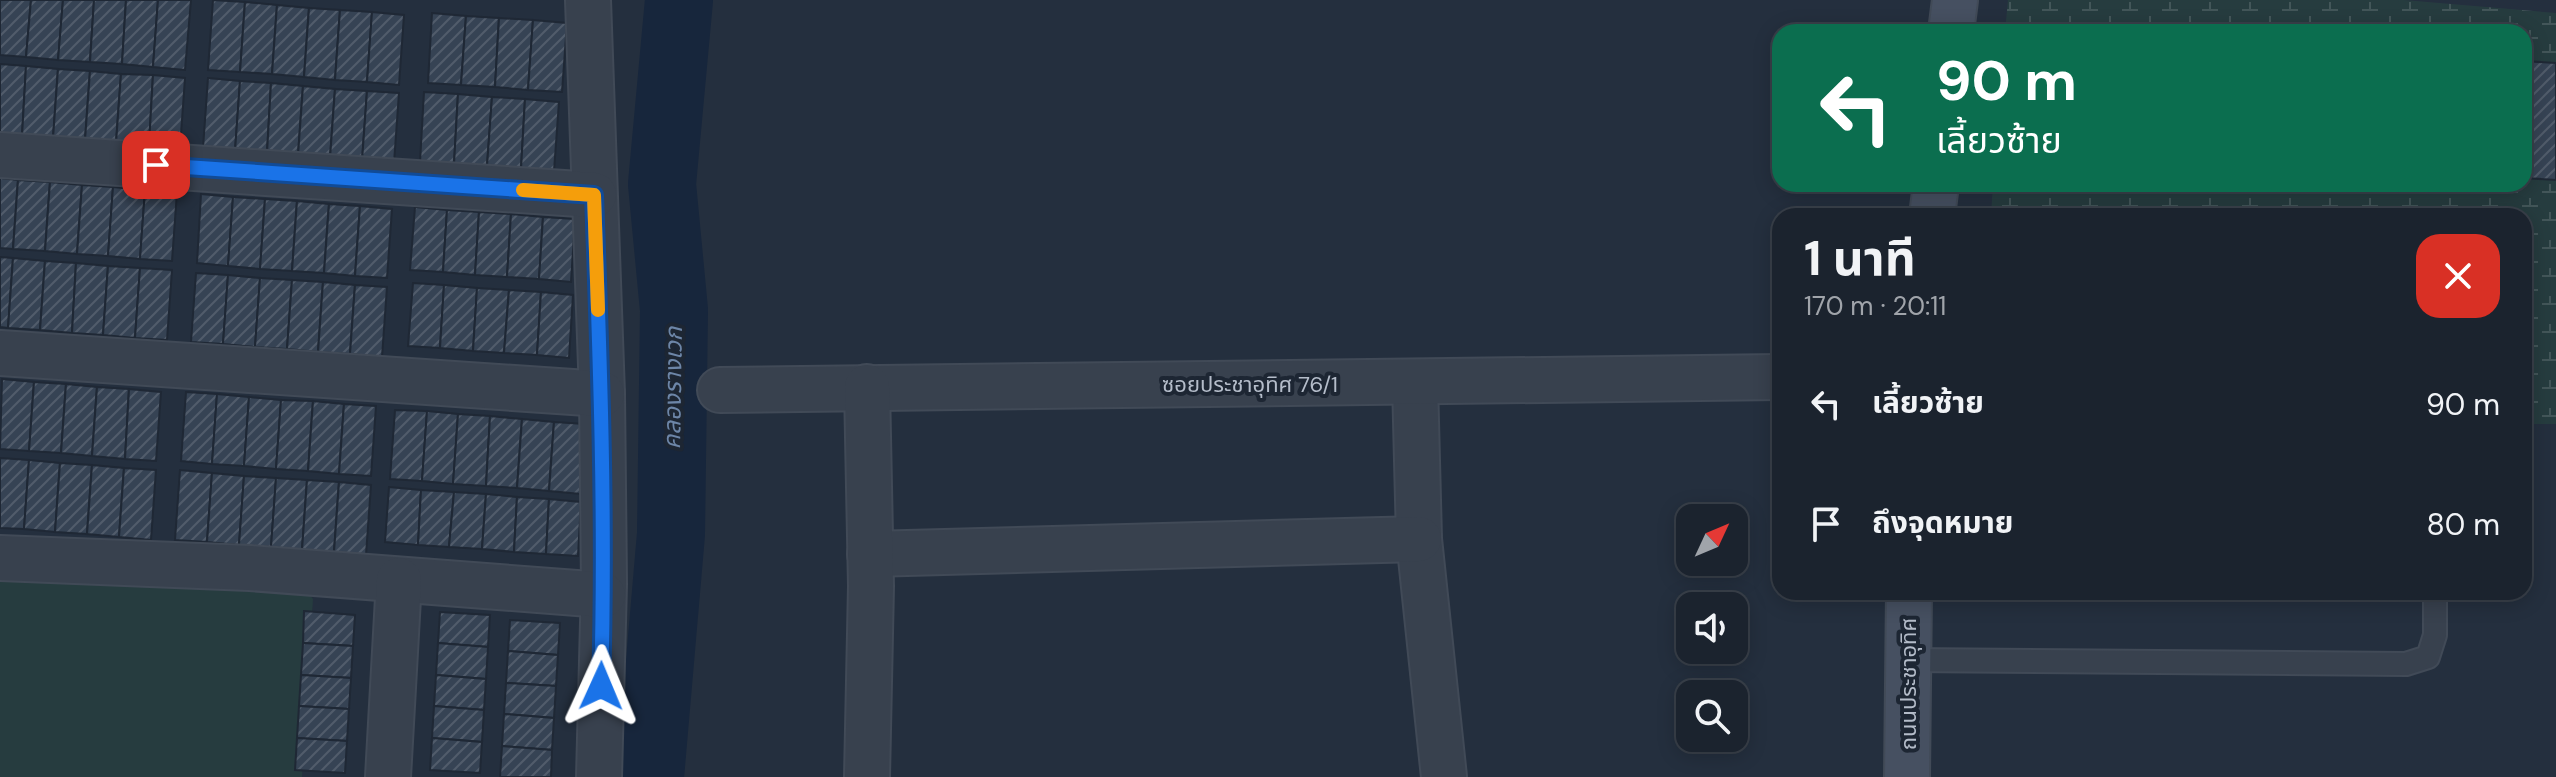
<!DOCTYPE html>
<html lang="th">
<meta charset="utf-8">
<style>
:root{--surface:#1b232e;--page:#242b36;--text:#f1f3f6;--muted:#a0a4aa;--line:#39404a}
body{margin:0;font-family:"DM Sans","Noto Sans Thai",sans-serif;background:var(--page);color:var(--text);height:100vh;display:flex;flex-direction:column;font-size:30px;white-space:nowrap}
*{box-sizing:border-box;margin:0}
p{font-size:26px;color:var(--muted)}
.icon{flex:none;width:44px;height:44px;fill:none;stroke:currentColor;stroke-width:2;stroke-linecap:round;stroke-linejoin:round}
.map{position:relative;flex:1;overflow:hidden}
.drawer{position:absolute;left:1772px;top:208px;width:760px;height:392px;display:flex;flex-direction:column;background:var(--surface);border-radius:24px;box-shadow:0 4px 20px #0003,0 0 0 2px var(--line)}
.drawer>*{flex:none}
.banner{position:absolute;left:1772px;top:24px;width:760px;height:168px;border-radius:24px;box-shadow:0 4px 20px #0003,0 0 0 2px var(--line);background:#0b6e4f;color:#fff;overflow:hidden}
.needle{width:52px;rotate:46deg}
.fabs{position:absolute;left:1676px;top:504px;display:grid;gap:16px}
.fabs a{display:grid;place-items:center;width:72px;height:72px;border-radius:16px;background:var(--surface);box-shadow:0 4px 20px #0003,0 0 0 2px var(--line);font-size:40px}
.pin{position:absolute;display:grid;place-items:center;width:68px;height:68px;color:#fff;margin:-34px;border-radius:16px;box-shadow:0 4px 12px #0006}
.me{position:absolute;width:88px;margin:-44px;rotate:1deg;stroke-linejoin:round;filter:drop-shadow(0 0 6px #0008)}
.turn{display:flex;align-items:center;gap:28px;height:168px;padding:0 32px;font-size:36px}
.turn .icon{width:104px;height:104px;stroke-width:2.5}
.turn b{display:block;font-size:56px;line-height:68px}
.round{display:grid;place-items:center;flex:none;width:84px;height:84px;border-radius:24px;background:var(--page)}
.summary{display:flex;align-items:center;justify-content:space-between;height:136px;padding:0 32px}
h1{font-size:48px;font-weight:700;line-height:60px}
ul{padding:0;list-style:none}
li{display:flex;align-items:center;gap:24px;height:120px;padding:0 32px}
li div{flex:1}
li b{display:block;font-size:30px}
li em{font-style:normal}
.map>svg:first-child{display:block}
.grass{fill:#263c3f}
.wetland{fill:url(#wetland-marsh)}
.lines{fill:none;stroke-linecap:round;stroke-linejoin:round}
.river{stroke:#17263c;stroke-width:68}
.building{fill:url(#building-hatch);stroke:#1f2835;stroke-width:2}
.lane-casing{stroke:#414a57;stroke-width:26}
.street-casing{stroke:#414a57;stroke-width:48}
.secondary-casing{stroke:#414a57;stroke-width:48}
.lane{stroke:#38414e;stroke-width:22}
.street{stroke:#38414e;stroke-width:44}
.secondary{stroke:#465061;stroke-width:44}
.route-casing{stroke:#114b97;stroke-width:20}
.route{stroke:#1a73e8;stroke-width:14}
.slow{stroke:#f59e0b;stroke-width:14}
.labels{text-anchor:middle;stroke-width:8;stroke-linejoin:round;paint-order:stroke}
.street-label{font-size:22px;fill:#b4bcc9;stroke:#1d2633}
.water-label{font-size:24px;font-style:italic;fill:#6d86a8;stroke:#1d2633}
</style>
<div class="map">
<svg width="2556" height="777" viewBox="0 0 2556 777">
<defs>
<pattern id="wetland-marsh" width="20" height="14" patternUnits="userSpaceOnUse" patternTransform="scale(2)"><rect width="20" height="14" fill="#263c3f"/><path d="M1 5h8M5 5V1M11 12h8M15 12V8" fill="none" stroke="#435659"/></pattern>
<pattern id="building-hatch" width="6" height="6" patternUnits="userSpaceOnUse" patternTransform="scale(2)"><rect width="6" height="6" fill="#364354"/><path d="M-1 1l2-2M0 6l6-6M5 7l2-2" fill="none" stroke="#515c6b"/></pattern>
</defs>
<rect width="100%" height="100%" fill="#242f3e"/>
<path class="grass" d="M0 564 299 580 313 599 302 777H0Z"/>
<path class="wetland" d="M2008 0H2404L2556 13V424H2524V216H1991L1993 184H2524V32H2005Z"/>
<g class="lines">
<path class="river" d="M650 777 671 534 674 310 662 184 679 0"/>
</g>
<g class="building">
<path d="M0 0H31L26 57 0 55Z"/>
<path d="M31 0H63L58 60 26 57Z"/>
<path d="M63 0H94L90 62 58 60Z"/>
<path d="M94 0H126L122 64 90 62Z"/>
<path d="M126 0H158L153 67 122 64Z"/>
<path d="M158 0H191L185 70 153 67Z"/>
<path d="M213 0 245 2 240 72 208 70Z"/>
<path d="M245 2 277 5 272 74 240 72Z"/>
<path d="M277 5 309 8 304 77 272 74Z"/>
<path d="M309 8 340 10 335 80 304 77Z"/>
<path d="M340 10 372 12 367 82 335 80Z"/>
<path d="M372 12 404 15 399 85 367 82Z"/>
<path d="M432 13 466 16 461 85 428 83Z"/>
<path d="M466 16 499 18 495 87 461 85Z"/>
<path d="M499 18 533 20 528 90 495 87Z"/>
<path d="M533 20 567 23 562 92 528 90Z"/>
<path d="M2524 61 2556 63V180L2524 178Z"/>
<path d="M0 64 26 66 22 136 0 134Z"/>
<path d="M26 66 58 69 53 138 22 136Z"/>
<path d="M58 69 90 71 85 140 53 138Z"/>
<path d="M90 71 121 74 116 143 85 140Z"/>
<path d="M121 74 153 75 149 145 116 143Z"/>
<path d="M153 75 185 78 180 148 149 145Z"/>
<path d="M208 78 240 81 235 151 203 148Z"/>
<path d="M240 81 271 83 267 153 235 151Z"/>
<path d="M271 83 303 86 298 155 267 153Z"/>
<path d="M303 86 335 89 330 158 298 155Z"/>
<path d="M335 89 367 91 362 161 330 158Z"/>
<path d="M367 91 399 93 394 163 362 161Z"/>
<path d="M424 92 458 94 454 164 420 162Z"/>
<path d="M458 94 492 97 487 166 454 164Z"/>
<path d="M492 97 525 99 521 169 487 166Z"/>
<path d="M525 99 559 102 554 171 521 169Z"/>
<path d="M0 178 18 180 13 249 0 248Z"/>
<path d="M18 180 50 182 45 251 13 249Z"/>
<path d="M50 182 82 185 77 254 45 251Z"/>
<path d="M82 185 113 187 108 256 77 254Z"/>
<path d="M113 187 145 190 140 259 108 256Z"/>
<path d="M145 190 177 192 172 261 140 259Z"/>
<path d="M201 194 233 197 228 266 197 263Z"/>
<path d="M233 197 265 199 260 269 228 266Z"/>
<path d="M265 199 297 201 292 271 260 269Z"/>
<path d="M297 201 329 204 324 273 292 271Z"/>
<path d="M329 204 360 206 355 276 324 273Z"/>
<path d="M360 206 392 209 387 278 355 276Z"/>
<path d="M415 207 447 210 443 272 410 270Z"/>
<path d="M447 210 479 212 475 275 443 272Z"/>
<path d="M479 212 511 214 507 277 475 275Z"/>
<path d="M511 214 543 217 539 279 507 277Z"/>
<path d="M543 217 575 219 571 282 539 279Z"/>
<path d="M0 257 13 258 8 328 0 327Z"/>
<path d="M13 258 45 261 40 330 8 328Z"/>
<path d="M45 261 76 263 72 333 40 330Z"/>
<path d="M76 263 108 266 103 335 72 333Z"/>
<path d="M108 266 140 268 135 338 103 335Z"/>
<path d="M140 268 172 270 167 340 135 338Z"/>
<path d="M196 273 228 275 223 344 191 342Z"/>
<path d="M228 275 260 278 255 347 223 344Z"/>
<path d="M260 278 292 280 287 349 255 347Z"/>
<path d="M292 280 323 282 318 352 287 349Z"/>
<path d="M323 282 355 285 350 354 318 352Z"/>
<path d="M413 283 444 285 440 348 408 346Z"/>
<path d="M355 285 387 287 382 357 350 354Z"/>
<path d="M444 285 477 288 473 351 440 348Z"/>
<path d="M477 288 509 290 504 353 473 351Z"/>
<path d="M509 290 541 292 537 355 504 353Z"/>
<path d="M541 292 573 295 569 358 537 355Z"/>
<path d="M2 379 34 382 29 451 0 449Z"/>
<path d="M34 382 66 384 61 453 29 451Z"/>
<path d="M66 384 97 387 92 456 61 453Z"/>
<path d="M97 387 129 389 125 459 92 456Z"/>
<path d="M129 389 161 392 156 461 125 459Z"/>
<path d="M186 392 217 394 212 464 181 461Z"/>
<path d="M217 394 249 397 244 466 212 464Z"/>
<path d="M249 397 281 400 276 469 244 466Z"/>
<path d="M281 400 313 401 308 471 276 469Z"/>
<path d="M313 401 344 404 339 474 308 471Z"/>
<path d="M344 404 376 406 371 476 339 474Z"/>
<path d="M395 410 427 411 422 481 390 479Z"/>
<path d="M427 411 458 414 453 484 422 481Z"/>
<path d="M458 414 490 416 486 486 453 484Z"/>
<path d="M490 416 522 419 517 488 486 486Z"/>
<path d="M522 419 554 422 549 491 517 488Z"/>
<path d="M554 422 585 424 581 494 549 491Z"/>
<path d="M0 458 29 460 24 529 0 528Z"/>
<path d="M29 460 60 463 55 532 24 529Z"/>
<path d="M60 463 92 465 87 534 55 532Z"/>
<path d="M92 465 124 468 119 537 87 534Z"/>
<path d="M124 468 156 470 151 540 119 537Z"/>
<path d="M180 470 212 473 207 542 175 540Z"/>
<path d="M212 473 244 476 239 545 207 542Z"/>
<path d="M244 476 276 478 271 547 239 545Z"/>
<path d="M276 478 307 480 302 550 271 547Z"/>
<path d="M307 480 339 482 334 552 302 550Z"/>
<path d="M339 482 371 485 366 555 334 552Z"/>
<path d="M389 487 421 490 418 545 385 542Z"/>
<path d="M421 490 454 492 449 547 418 545Z"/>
<path d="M454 492 486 494 482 549 449 547Z"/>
<path d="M486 494 517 497 514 552 482 549Z"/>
<path d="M517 497 549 499 546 554 514 552Z"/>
<path d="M549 499 581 502 578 556 546 554Z"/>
<path d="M304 611 355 615 353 646 303 643Z"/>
<path d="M440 612 490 615 488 647 438 643Z"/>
<path d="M510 620 560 623 558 655 508 651Z"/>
<path d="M303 643 353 646 351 678 301 675Z"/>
<path d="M438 643 488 647 486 679 436 675Z"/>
<path d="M508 651 558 655 556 686 506 683Z"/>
<path d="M301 675 351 678 349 709 299 706Z"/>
<path d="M436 675 486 679 484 710 434 706Z"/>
<path d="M506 683 556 686 554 718 504 714Z"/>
<path d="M299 706 349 709 347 741 297 738Z"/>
<path d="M434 706 484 710 482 742 432 738Z"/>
<path d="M504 714 554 718 552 750 502 746Z"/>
<path d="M297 738 347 741 345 773 295 770Z"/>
<path d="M432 738 482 742 480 773 430 770Z"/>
<path d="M502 746 552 750 551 777H500Z"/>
</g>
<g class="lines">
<defs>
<path id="lane" d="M1907 660 2406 664 2428 657 2435 635V592"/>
<g id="street">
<path d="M588 0 602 394 604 584 599 777"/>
<path d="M0 155 594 195"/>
<path d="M0 353 602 394"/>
<path d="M1415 382 1419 539 1444 777"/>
<path d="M720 390 1780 377"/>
<path d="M870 554 1419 539"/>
<path d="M0 558 250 568 603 595"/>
<path d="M388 777 399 580"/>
<path d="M867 777 871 586 867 387"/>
</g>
<g id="secondary">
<path d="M1951 32 1955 0"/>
<path d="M1932 216 1936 184"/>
<path d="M1907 777 1909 592"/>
</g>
</defs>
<use href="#lane" class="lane-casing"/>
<use href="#street" class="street-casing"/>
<use href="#secondary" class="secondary-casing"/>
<use href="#lane" class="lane"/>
<use href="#street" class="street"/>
<use href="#secondary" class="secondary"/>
</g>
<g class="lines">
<defs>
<path id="route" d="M156 165 594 195C600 359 606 522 601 686"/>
</defs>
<use href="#route" class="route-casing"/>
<use href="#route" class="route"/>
<path class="slow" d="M523 190 594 195 598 310"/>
</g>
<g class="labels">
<g class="street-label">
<text x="1250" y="392">ซอยประชาอุทิศ 76/1</text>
<text transform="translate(1908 684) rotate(-90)" y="8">ถนนประชาอุทิศ</text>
</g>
<g class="water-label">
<text transform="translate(673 388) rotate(-89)" y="8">คลองรางเวก</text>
</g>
</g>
</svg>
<div class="fabs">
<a><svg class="needle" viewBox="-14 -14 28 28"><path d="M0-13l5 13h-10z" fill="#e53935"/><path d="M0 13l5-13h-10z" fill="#a0a4aa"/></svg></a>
<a><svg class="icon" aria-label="sound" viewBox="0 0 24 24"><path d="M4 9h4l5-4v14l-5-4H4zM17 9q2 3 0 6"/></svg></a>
<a><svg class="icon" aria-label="search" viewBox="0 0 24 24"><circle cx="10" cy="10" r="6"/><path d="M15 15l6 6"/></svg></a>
</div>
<div class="pin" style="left:156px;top:165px;background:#d93025"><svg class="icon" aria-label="arrive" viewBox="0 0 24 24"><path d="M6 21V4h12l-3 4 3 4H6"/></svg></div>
<svg class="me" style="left:601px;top:686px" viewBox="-20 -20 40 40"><path d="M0-17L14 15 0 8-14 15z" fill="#1a73e8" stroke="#fff" stroke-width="4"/></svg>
<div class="banner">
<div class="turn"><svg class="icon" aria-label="left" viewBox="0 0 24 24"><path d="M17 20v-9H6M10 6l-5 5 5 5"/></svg><div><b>90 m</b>เลี้ยวซ้าย</div></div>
</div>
<section class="drawer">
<div class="summary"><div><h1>1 นาที</h1><p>170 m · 20:11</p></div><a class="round" style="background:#d93025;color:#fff"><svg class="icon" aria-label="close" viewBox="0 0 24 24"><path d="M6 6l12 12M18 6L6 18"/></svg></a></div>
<ul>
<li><svg class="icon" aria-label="left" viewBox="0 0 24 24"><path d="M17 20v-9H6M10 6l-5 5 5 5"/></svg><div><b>เลี้ยวซ้าย</b></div><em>90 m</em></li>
<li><svg class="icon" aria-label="arrive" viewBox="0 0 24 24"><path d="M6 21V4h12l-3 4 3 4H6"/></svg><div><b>ถึงจุดหมาย</b></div><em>80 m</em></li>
</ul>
</section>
</div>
